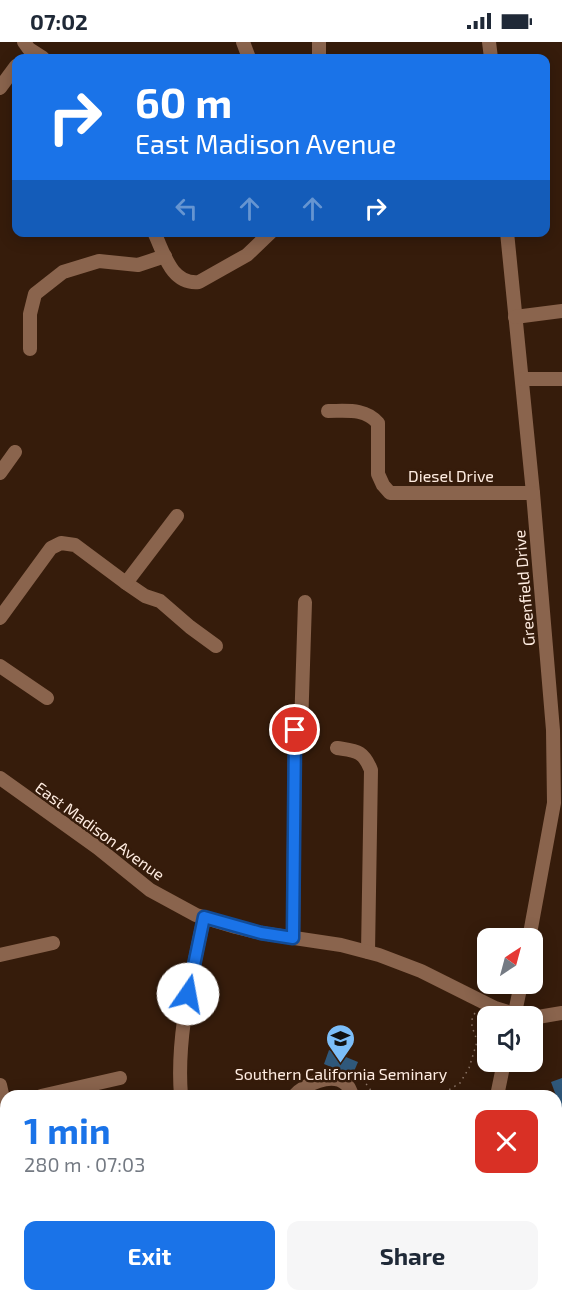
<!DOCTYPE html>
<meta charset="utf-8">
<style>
:root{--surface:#fff;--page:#f6f6f7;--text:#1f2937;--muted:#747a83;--accent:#1a73e8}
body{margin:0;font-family:"Exo 2",sans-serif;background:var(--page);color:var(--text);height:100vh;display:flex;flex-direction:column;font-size:22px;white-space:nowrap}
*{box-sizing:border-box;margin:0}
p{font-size:20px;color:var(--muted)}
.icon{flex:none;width:33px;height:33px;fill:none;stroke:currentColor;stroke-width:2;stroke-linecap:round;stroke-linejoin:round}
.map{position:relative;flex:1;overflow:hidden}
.drawer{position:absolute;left:0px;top:1048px;width:562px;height:212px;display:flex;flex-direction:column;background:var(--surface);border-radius:18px 18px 0 0;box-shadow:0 3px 15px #0003}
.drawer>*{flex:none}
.hud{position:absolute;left:12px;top:12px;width:538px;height:183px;border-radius:12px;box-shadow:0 3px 15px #0003;background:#1a73e8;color:#fff;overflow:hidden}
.needle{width:39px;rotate:36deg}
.controls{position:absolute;left:477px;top:886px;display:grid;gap:12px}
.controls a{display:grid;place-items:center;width:66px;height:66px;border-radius:12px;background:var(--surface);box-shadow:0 3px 15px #0003;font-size:30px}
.pin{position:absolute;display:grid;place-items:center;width:51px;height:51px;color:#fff;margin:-26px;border:3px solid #fff;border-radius:50%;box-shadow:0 2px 6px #0007}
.me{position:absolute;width:66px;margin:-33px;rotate:12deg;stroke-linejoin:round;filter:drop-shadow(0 0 4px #0008)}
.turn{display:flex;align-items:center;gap:21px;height:126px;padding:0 24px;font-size:27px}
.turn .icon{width:78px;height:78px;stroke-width:2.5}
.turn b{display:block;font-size:42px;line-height:51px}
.lanes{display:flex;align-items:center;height:57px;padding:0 24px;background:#0003;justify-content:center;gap:30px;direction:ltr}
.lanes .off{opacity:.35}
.round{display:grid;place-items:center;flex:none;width:63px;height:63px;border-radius:12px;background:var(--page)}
.overview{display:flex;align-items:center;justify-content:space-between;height:102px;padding:0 24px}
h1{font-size:36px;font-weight:700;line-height:45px;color:var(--accent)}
.primary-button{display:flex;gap:12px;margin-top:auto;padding:12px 24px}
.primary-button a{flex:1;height:69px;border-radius:12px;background:var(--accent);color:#fff;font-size:24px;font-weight:700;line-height:69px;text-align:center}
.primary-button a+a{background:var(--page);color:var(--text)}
.status{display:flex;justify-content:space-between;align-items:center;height:42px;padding:0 30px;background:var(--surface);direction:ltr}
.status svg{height:16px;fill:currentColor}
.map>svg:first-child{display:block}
.building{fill:#2f587b}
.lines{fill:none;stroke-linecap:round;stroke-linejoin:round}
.path{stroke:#8e7769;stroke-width:1.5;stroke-dasharray:1.5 4.5;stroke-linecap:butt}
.minor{stroke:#8a644d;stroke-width:14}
.route-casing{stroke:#114b97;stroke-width:15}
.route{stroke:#1a73e8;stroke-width:10}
.labels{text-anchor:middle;stroke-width:5;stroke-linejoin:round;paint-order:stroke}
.street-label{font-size:16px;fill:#ffede2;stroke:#361c0b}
.poi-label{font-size:16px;fill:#ffede2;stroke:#361c0b}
</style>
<div class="status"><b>07:02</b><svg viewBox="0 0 49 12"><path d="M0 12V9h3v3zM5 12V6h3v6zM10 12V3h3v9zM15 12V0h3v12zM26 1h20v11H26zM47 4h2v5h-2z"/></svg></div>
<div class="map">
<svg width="562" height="1259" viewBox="0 0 562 1259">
<rect width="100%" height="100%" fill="#361c0b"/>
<g class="building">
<path d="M329 1008 358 1020 352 1034 324 1022Z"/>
<path d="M562 1036V1067H561L551 1040Z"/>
</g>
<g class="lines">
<g class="path">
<path d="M475 971C468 981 474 988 477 999"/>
<path d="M354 1033 357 1031 359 1032 375 1054"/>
<path d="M439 1054 460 1041 469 1026 477 1000 488 1001"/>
<path d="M556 1233 562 1236"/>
</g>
<g class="minor">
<path d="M24 0 29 7 43 16"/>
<path d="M243 0 249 16"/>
<path d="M319 0V16"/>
<path d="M489 0 491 16"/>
<path d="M0 46 16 24"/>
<path d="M154 190C164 211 171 243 199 240L247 213 271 190"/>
<path d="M507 190 533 451 553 688 554 761 529 897"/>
<path d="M515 275 562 269"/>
<path d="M30 307V272L35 252 63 230 99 219 138 223 165 214"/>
<path d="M522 337H562"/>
<path d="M328 369C347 369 365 366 378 381V432L383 443 390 451H533"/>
<path d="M0 431 15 410"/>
<path d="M126 541 145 554 160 559 190 585 216 604"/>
<path d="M0 576 51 506 61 501 75 503 126 541 177 474"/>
<path d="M0 624 47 656"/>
<path d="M337 706C356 709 363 708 371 728L368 910"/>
<path d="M0 736 98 806 150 848 196 873 236 885 261 891 341 903 379 913 421 929 495 966 524 975"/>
<path d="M293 896 295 688 301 686 305 560"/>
<path d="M0 913 53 901"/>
<path d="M514 975 521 942"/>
<path d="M532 976 562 971"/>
<path d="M0 1043 6 1070"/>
<path d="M41 1054 120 1036"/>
<path d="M181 1054C176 994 192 934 204 875"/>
<path d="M294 1054C304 1043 332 1029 346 1042 349 1045 351 1050 352 1054"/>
<path d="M497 1054 504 1020"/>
<path d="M0 1212 6 1211"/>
<path d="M48 1254 50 1259"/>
<path d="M455 1259 456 1254"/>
</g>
</g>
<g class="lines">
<defs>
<path id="route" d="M188 952 204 875 261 891 293 896 295 688"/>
</defs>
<use href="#route" class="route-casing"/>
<use href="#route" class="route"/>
</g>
<defs>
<symbol id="school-pin" viewBox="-11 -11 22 30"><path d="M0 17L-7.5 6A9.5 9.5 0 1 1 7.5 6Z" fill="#7cbef9" stroke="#361c0b"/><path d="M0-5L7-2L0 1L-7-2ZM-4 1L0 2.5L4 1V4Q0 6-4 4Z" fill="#111"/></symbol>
</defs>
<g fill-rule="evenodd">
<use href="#school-pin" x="324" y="980" width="33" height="45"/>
</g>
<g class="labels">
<g class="street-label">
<text x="451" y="440">Diesel Drive</text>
<text transform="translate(524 546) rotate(-95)" y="6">Greenfield Drive</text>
<text transform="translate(100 789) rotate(36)" y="6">East Madison Avenue</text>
</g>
<g class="poi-label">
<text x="341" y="1038">Southern California Seminary</text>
</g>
</g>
</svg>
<div class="controls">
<a><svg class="needle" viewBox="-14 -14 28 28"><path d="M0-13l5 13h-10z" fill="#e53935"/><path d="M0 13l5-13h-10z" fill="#747a83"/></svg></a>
<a><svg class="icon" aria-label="sound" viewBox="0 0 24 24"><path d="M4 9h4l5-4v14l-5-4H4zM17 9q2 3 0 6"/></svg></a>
</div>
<div class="pin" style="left:295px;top:688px;background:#d93025"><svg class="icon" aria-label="arrive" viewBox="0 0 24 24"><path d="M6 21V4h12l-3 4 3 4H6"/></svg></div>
<svg class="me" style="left:188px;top:952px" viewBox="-20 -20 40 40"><circle r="19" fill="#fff"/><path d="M0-13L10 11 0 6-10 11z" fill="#1a73e8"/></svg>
<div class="hud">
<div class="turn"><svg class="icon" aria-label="right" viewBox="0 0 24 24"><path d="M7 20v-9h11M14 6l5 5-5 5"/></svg><div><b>60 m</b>East Madison Avenue</div></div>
<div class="lanes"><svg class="icon off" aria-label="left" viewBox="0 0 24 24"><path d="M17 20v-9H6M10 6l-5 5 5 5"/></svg><svg class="icon off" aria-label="ahead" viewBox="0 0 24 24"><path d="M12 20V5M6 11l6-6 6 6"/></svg><svg class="icon off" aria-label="ahead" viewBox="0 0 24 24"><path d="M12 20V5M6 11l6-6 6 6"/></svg><svg class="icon" aria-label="right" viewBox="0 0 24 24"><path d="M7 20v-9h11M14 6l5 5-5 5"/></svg></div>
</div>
<section class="drawer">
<div class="overview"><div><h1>1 min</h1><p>280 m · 07:03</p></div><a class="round" style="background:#d93025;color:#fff"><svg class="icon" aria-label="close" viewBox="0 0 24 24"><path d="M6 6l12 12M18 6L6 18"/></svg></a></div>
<div class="primary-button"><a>Exit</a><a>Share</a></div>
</section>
</div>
